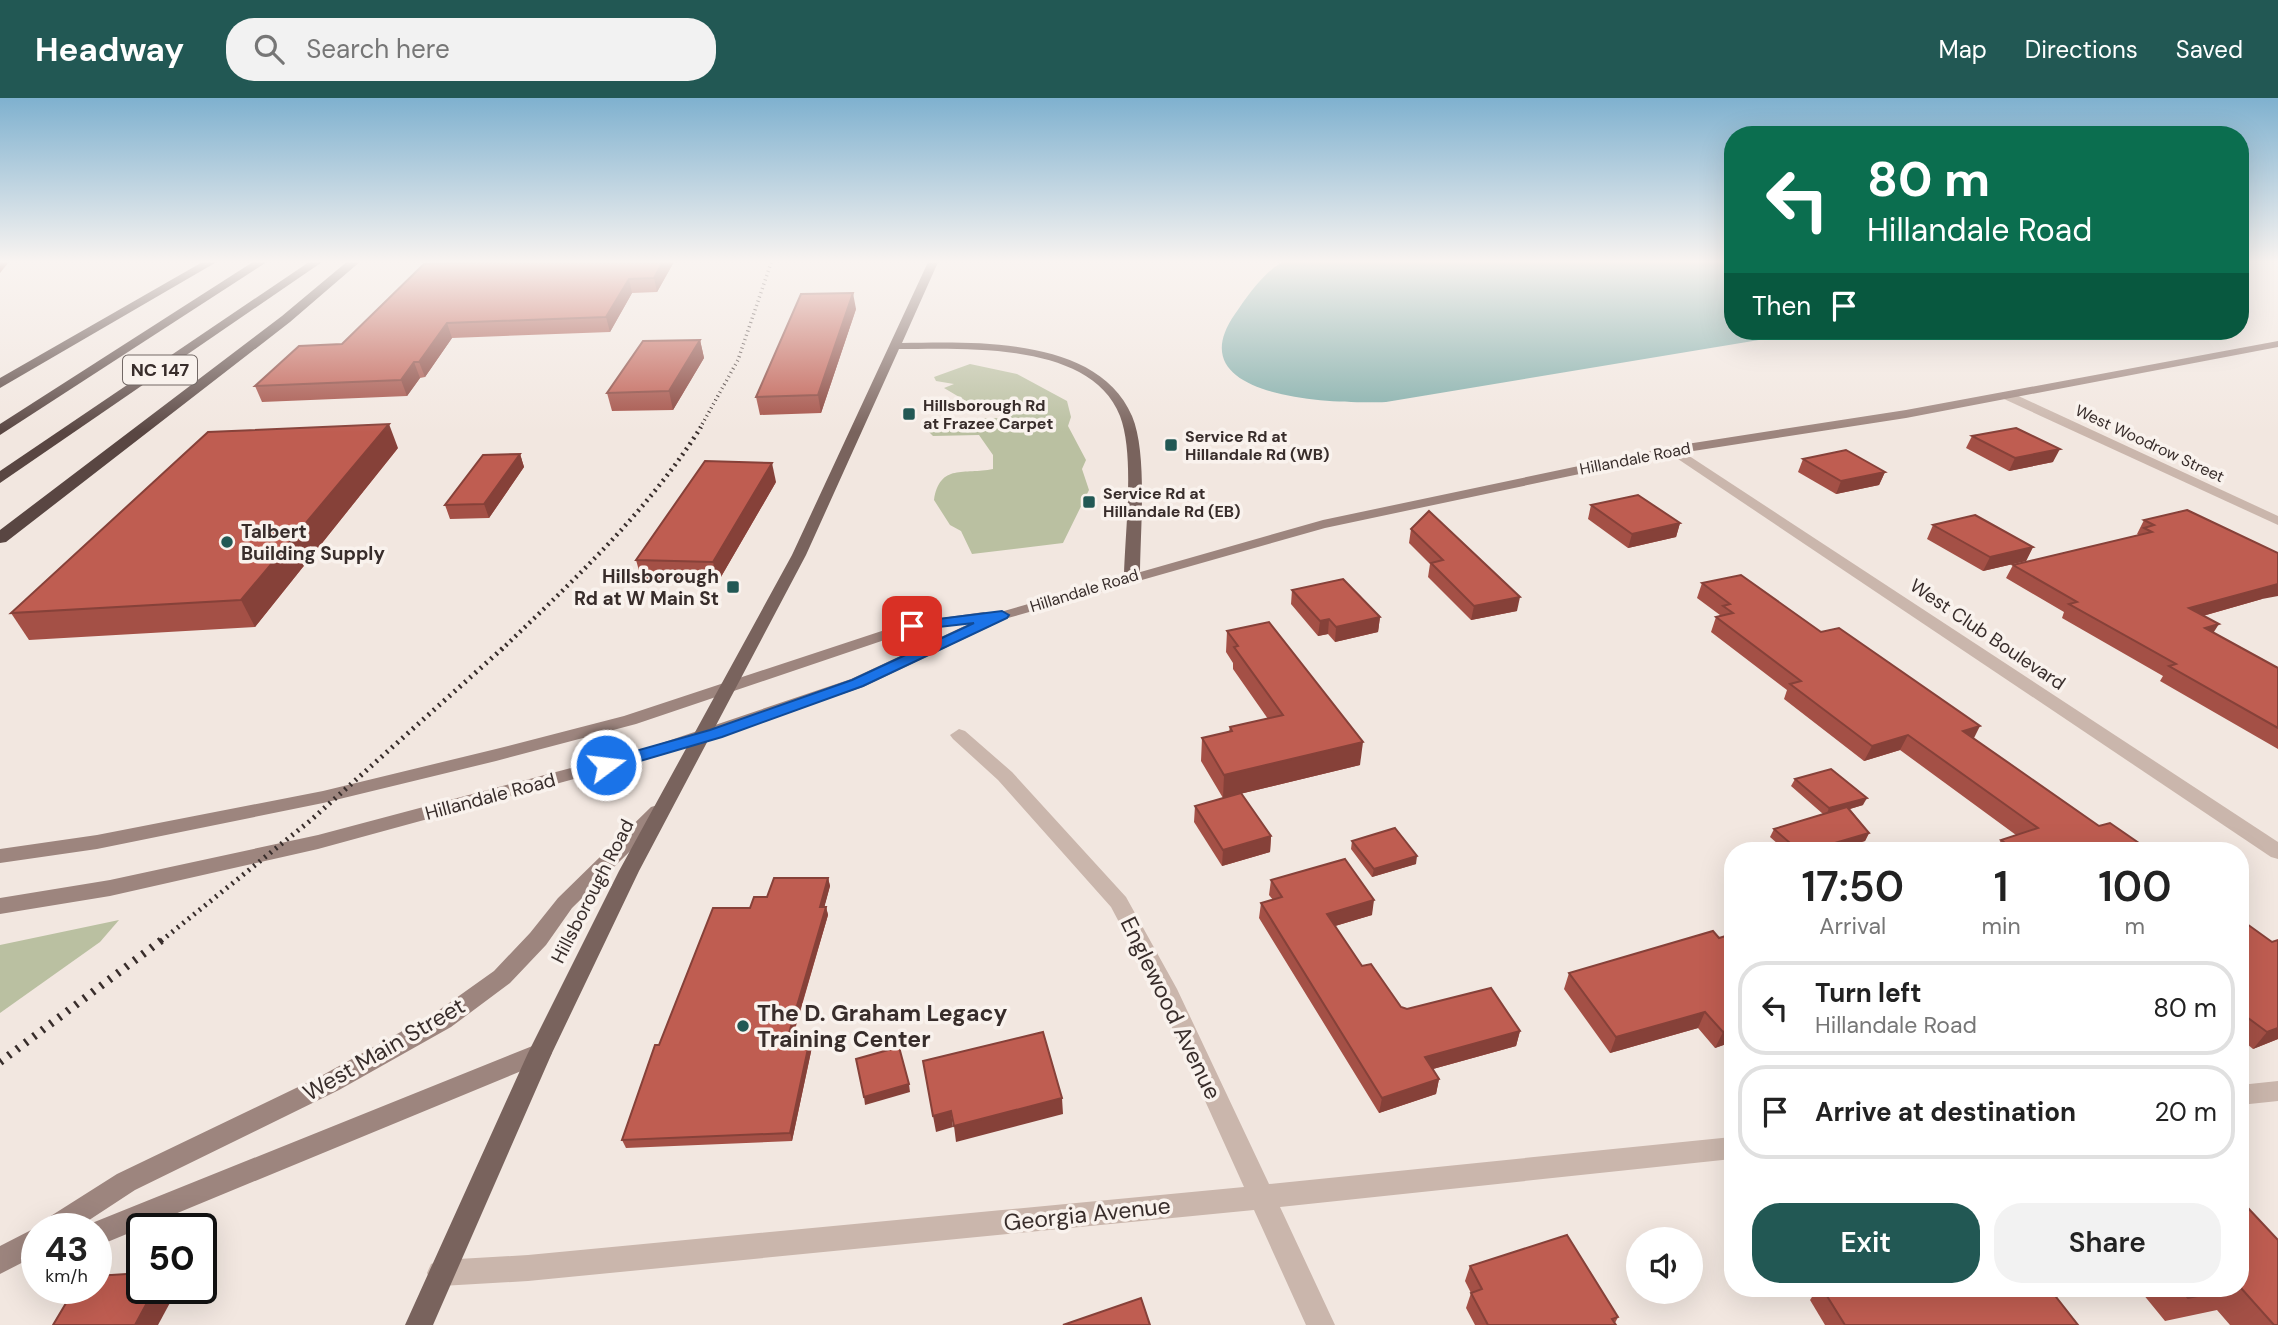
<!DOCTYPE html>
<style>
:root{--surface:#fff;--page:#f2f2f2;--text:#222;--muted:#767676;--line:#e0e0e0;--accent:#225854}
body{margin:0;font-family:"DM Sans",sans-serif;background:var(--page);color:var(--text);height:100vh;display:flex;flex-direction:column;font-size:26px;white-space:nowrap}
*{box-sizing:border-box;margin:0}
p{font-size:23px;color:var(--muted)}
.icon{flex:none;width:38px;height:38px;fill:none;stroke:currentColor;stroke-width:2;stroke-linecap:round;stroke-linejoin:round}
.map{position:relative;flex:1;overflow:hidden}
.drawer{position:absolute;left:1724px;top:744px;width:525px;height:455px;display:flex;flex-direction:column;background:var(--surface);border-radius:28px;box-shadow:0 7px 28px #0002}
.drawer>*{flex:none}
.guide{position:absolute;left:1724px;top:28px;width:525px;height:214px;border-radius:28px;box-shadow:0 7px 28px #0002;background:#0b6e4f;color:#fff;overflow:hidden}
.buttons{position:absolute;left:1626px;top:1129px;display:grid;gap:14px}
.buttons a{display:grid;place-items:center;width:77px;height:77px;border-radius:50%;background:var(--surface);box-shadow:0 7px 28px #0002;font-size:35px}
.speed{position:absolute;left:21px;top:1115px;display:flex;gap:14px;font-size:35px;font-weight:700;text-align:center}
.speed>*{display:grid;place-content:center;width:91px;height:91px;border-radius:50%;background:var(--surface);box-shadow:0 7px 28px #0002;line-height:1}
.speed small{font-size:18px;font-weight:400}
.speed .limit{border:4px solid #111;border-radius:10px;background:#fff;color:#111}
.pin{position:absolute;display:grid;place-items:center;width:60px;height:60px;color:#fff;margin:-30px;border-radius:14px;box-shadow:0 4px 10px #0006}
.me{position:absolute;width:77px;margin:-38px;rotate:75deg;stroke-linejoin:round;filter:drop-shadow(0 0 5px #0008)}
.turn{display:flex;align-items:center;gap:24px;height:147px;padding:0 28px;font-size:32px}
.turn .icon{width:91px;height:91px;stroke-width:2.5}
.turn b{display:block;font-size:49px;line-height:60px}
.then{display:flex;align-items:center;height:66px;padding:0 28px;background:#0003;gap:14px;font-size:26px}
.eta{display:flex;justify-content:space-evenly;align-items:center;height:119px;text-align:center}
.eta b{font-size:42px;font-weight:600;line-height:49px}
.cta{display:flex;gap:14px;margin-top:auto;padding:14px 28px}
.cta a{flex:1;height:80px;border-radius:28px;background:var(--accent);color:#fff;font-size:28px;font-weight:600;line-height:80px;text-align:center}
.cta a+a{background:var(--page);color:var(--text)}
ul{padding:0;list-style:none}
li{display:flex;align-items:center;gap:21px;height:94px;margin:0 14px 10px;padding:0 14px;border:4px solid var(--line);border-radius:28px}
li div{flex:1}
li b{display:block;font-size:26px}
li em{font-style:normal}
header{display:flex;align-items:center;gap:42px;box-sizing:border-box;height:98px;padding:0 35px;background:var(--accent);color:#fff}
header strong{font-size:33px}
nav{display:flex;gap:38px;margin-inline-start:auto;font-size:24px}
.search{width:490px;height:63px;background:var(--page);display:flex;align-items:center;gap:18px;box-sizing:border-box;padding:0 24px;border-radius:28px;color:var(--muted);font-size:26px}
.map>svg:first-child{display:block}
.green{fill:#bac0a1}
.water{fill:#81ada9}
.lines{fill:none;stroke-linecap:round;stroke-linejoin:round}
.minor{fill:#cab6ac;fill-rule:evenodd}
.tertiary{fill:#cab6ac;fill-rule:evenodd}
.secondary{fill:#9d857e;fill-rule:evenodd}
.primary{fill:#79635d;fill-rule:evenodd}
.motorway{fill:#594642;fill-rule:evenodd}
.rail-far3{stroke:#382d2b;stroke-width:3.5;stroke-dasharray:1 3.5;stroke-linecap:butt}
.rail-far2{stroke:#382d2b;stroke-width:4.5;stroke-dasharray:2 4.5;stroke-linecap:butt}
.rail-far1{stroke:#382d2b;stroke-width:5;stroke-dasharray:2 5;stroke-linecap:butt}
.rail{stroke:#382d2b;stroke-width:8;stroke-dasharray:2.5 8;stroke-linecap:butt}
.wall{fill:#a45046}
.shaded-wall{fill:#864139}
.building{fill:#bf5d51;stroke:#864139;stroke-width:2}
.route{fill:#1a73e8;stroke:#114b97;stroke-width:2}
.poi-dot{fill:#225854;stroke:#f9f2ed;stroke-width:2.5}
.labels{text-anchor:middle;stroke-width:7;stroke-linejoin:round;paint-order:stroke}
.far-poi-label{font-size:16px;font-weight:bold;fill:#382d2b;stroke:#f9f2ed;text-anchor:start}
.far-street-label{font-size:16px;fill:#382d2b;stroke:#f9f2ed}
.shield{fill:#f9f2ed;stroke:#726865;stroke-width:2}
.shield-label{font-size:18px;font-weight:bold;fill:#382d2b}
.poi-label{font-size:19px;font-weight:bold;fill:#382d2b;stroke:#f9f2ed;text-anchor:start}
.street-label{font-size:19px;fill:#382d2b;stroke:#f9f2ed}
.near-street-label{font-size:23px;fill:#382d2b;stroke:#f9f2ed}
.near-poi-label{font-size:23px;font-weight:bold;fill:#382d2b;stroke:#f9f2ed;text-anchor:start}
</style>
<header>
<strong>Headway</strong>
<div class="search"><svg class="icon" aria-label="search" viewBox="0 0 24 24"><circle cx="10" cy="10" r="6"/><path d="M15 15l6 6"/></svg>Search here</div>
<nav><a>Map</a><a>Directions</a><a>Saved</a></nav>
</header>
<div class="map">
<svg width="2278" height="1227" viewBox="0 0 2278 1227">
<rect width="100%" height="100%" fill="#f2e7e0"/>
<g class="green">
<path d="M970 266 1017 276 1067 303 1071 319 1068 328 1086 362 1082 371 1089 392 1063 445 972 456 961 433 950 427 934 402C940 365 964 377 993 371V357L979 337 933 338 925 330V326L943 321 1002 320 1007 312 1003 304 966 303 944 290 954 286 936 283 934 279Z"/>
<path d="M119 822 100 844 0 915V847Z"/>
</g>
<path class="water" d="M1286 162H1732V233H1813L1386 304C1336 306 1175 302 1235 216 1248 197 1264 173 1286 162Z"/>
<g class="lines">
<g class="minor">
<path d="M2004 295H2012L2278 418V427L2004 301Z"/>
<path d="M959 631 965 633 1012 674 1126 799 1177 891 1269 1086 1732 1039V1061L1280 1109 1335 1227H1306L1254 1112 528 1183 441 1188 431 1184 427 1175 431 1166 441 1162 528 1157 1244 1089 1155 892 1111 809 998 682 953 641 950 637Z"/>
<path d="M2278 983V1003L2240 1007V987Z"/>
</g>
<path class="tertiary" d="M1674 348 2278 744V761L2271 759 1669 355 1668 352Z"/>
<g class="secondary">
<path d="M2278 243V249L1906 320 1674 356 1325 430 1008 520 863 589 662 657 318 751 110 798 0 816V800L110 782 318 737 650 649 851 581 971 525 914 532 636 626 496 663 323 705 97 751 0 765V751L97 737 323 693 496 651 624 618 906 525 984 514 990 517 1323 422 1674 348 1906 312Z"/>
<path d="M658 707 665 709 668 714 665 719 572 810 546 847 510 885 451 929 339 992 135 1092 77 1130H42L46 1121 117 1076 321 978 435 915 494 873 530 835 558 800 651 709Z"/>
<path d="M540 945 548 948 552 955 548 962 105 1145 96 1149V1130H85L87 1127Z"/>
<path d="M37 1129 40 1130H37V1157L0 1176V1148Z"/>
</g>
<path class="primary" d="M929 162H939L902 245C974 244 1098 238 1132 318 1148 356 1140 434 1140 477L1132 482 1124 477C1125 434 1135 357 1120 318 1091 243 964 251 899 251L806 457 639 773 552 955 433 1227H405L528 955 619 773 792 457Z"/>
<g class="motorway">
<path d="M206 162H220L0 290V280Z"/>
<path d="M256 162H270L0 337V326Z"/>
<path d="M312 162H325L0 385V373Z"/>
<path d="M349 162H362L290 224 6 444 0 445V432L282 218Z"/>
</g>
<path class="rail-far3" d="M700 330 738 262 772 162"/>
<path class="rail-far2" d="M501 552C573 483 648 413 701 329"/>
<path class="rail-far1" d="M161 843 311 722 503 550"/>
<path class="rail" d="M0 964 163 841"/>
</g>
<g class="wall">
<path d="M527 162H675L657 194 632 195 610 234 452 240 425 279 420 280 407 298 262 304 255 288 342 246Z"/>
<path d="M856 211 821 315 760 317 756 299Z"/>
<path d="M700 242 704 260 673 312 612 313 607 295Z"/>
<path d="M1972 338 2053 364 2009 373 1966 350Z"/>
<path d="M398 350 255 529 29 542 11 515Z"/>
<path d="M520 356 524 369 489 420 450 421 445 407Z"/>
<path d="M1803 361 1885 374 1879 387 1836 396 1798 374Z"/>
<path d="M776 384 718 484 642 483 636 462Z"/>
<path d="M1591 407 1680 425 1676 439 1628 450 1588 421Z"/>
<path d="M2187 412 2262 501 2203 518 2213 535 2278 570V651L2160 583 2163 578 2062 520 2064 514 2006 480 2013 467 2139 437 2137 436 2144 422Z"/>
<path d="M1933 427 2033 449 2026 463 1983 473 1927 441Z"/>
<path d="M1411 431 1517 513 1471 522 1428 479 1430 466 1409 445Z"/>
<path d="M1702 485 1821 534 2099 728 2149 752 1996 751 2001 742 2016 737 1900 652 1864 663 1784 601 1787 592 1711 534 1716 519 1719 518 1720 517 1697 500Z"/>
<path d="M1292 492 1380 519 1378 534 1335 544 1328 536 1318 538 1291 506Z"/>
<path d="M1227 533 1360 667 1223 700 1201 663 1202 640 1229 634 1230 629 1268 621 1233 571V565L1226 554Z"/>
<path d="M1795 681 1863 707 1850 711 1869 735 1865 743 1834 752H1785L1770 739 1774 731 1823 716 1791 688Z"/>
<path d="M1195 708 1271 738 1270 754 1222 768 1194 724Z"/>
<path d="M1352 743 1416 766 1372 779 1351 751Z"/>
<path d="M828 780 830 788 824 809H826L828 817 792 942 810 941 812 949 792 1043 626 1050 622 1042 659 947 767 799Z"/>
<path d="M1271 782 1372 817 1335 828 1362 868 1401 909 1520 933 1516 948 1433 971 1439 981 1436 996 1379 1015 1259 820 1261 805 1273 802 1269 797Z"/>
<path d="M2240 821 2278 941 2253 951 2240 940Z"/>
<path d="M1719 840 1732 944 1715 950 1698 930 1610 955 1564 891 1569 875Z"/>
<path d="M2240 1112 2278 1227H2230L2217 1212 2165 1223 2138 1190H2240Z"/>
<path d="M1470 1168 1618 1219 1615 1225 1616 1227H1475L1466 1210 1471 1195 1465 1183Z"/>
<path d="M1818 1190H2049L2078 1227H1825L1810 1202Z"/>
</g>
<g class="shaded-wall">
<path d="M0 162H7L8 165 0 175Z"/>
<path d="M664 162H675L657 194 654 180Z"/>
<path d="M629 181 632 195 610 234 606 219Z"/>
<path d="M853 195 856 211 821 315 818 297Z"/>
<path d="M447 225 452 240 425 279 419 264Z"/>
<path d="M700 242 704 260 673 312 669 293Z"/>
<path d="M414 264 420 280 407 298 401 282Z"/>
<path d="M389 326 398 350 255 529 241 502Z"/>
<path d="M2060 351 2053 364 2009 373 2015 360Z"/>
<path d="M520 356 524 369 489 420 484 406Z"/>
<path d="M772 365 776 384 718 484 713 464Z"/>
<path d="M1885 374 1879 387 1836 396 1841 383Z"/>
<path d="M1680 425 1676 439 1628 450 1632 436Z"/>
<path d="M2033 449 2026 463 1983 473 1990 459Z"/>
<path d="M2278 486V498L2262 501 2181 524 2189 510Z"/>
<path d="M1520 499 1517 513 1471 522 1474 508Z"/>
<path d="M1380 519 1378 534 1335 544 1336 529Z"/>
<path d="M1329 521 1328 536 1318 538 1320 523Z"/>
<path d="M2219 526 2210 540 2205 530Z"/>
<path d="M1980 628 1972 644 1963 633Z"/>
<path d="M1908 637 1900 652 1864 663 1872 648Z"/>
<path d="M1363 644 1360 667 1223 700 1224 677Z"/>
<path d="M1867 700 1863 707 1826 718 1829 710Z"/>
<path d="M1869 735 1865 743 1834 752H1811Z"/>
<path d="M1271 738 1270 754 1222 768 1223 752Z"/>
<path d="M1417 758 1416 766 1372 779 1374 771Z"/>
<path d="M828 780 830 788 822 818 820 809Z"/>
<path d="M1374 802 1372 817 1325 831 1327 816Z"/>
<path d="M826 809 828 817 789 950 787 942Z"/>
<path d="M1705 914 1698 930 1610 955 1616 939Z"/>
<path d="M2278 930V941L2253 951 2267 934Z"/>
<path d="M1732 931V944L1715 950 1723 934Z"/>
<path d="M1520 933 1516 948 1422 974 1425 959Z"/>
<path d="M810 941 812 949 792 1043 790 1035Z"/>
<path d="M1439 981 1436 996 1379 1015 1382 1000Z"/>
<path d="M909 986 910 994 865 1007 864 999Z"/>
<path d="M1062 1000 1063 1016 956 1044 954 1028Z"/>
<path d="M951 1013 953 1029 936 1034 933 1018Z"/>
<path d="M155 1190H178L158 1227H135Z"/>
</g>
<g class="building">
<path d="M527 162H664L654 180 629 181 606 219 447 225 419 264H414L401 282 255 288 299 248 342 246 424 166Z"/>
<path d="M853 195 818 297 756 299 801 196Z"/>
<path d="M700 242 669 293 607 295 643 243Z"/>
<path d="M389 326 241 502 11 515 208 334Z"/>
<path d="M2016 330 2060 351 2015 360 1972 338Z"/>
<path d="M1846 352 1885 374 1841 383 1803 361Z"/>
<path d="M520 356 484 406 445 407 483 357Z"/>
<path d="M705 363 772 365 713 464 636 462Z"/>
<path d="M1638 397 1680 425 1632 436 1591 407Z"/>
<path d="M2187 412 2278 455V486L2189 510 2219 526 2205 530 2278 570V630L2169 568 2176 566 2069 506 2077 504 2013 467 2152 434 2144 430 2154 427 2144 422Z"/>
<path d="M1429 413 1520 499 1474 508 1431 465 1443 462 1411 431Z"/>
<path d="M1975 417 2033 449 1990 459 1933 427Z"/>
<path d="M1741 477 1821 534 1839 530 1980 628 1963 633 2099 728 2110 725 2149 752H1991L2008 747 2001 742 2038 730 1908 637 1872 648 1790 586 1801 583 1716 519 1733 515 1723 508 1730 506 1702 485Z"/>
<path d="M1343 481 1380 519 1336 529 1329 521 1320 523 1292 492Z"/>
<path d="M1269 524 1363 644 1224 677 1202 640 1232 633 1230 629 1283 617 1234 549 1238 548 1227 533Z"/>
<path d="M1831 671 1867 700 1829 710 1795 681Z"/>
<path d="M1241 695 1271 738 1223 752 1195 708Z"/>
<path d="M1847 709 1869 735 1811 752H1798L1774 731Z"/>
<path d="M1395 730 1417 758 1374 771 1352 743Z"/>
<path d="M1345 761 1374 802 1327 816 1362 868 1371 866 1401 909 1407 911 1491 890 1520 933 1425 959 1439 981 1382 1000 1261 805 1282 799 1271 782Z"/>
<path d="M774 780H828L820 809H826L787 942 810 941 790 1035 622 1042 655 947H659L713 810H750L754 799H767Z"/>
<path d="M2240 821 2272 844 2278 842V930L2267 934 2240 914Z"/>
<path d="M1713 833 1719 840 1732 836V931L1723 934 1705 914 1616 939 1569 875Z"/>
<path d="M1043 934 1062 1000 954 1028 951 1013 933 1018 923 963Z"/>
<path d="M899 949 909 986 864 999 856 961Z"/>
<path d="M2248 1110 2278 1142V1227H2274L2241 1190H2240V1112Z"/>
<path d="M1567 1137 1618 1219 1612 1221 1616 1227H1488L1471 1195 1482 1191 1470 1168Z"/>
<path d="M142 1175V1190H155L135 1227H53L75 1190H96V1178Z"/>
<path d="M1822 1190H2049L2078 1227H1845Z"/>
<path d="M2179 1190H2239L2188 1200Z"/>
<path d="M1141 1200 1150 1227H1063Z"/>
</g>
<linearGradient id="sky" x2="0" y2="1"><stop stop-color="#7fb1cf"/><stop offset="0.49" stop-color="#f9f4f1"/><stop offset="1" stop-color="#f9f4f1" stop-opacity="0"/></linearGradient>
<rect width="2278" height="334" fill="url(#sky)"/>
<path class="route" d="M1002 513 1009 517 1007 520 863 588 722 639 606 673 597 667 600 663 710 632 852 582 974 525 912 532 905 528 907 525Z"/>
<g class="poi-dot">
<rect x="902" y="309" width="14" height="14" rx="3.5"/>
<rect x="1164" y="340" width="14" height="14" rx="3.5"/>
<rect x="1082" y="397" width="14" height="14" rx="3.5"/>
<circle cx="227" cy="444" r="7"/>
<rect x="726" y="482" width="14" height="14" rx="3.5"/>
<circle cx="743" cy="928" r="7"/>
</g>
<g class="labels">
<g class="far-poi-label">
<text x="923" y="313">Hillsborough Rd<tspan x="923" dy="18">at Frazee Carpet</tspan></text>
<text x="1185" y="344">Service Rd at<tspan x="1185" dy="18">Hillandale Rd (WB)</tspan></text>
<text x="1103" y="401">Service Rd at<tspan x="1103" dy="18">Hillandale Rd (EB)</tspan></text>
</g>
<g class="far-street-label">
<text transform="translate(2150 345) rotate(25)" y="6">West Woodrow Street</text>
<text transform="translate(1635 360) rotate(-11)" y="6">Hillandale Road</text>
<text transform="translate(1084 492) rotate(-17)" y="6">Hillandale Road</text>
</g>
<rect class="shield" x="123" y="257.5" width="74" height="29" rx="5"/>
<g class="shield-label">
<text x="160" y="278">NC 147</text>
</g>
<g class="poi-label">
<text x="241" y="440">Talbert<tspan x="241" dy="22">Building Supply</tspan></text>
<text x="719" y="485" text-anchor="end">Hillsborough<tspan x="719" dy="22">Rd at W Main St</tspan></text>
</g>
<g class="street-label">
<text transform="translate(1988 536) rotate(34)" y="7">West Club Boulevard</text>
<text transform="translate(490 698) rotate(-15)" y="7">Hillandale Road</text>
<text transform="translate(592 793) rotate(-63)" y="7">Hillsborough Road</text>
</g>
<g class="near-street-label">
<text transform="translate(1171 910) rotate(64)" y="8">Englewood Avenue</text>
<text transform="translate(384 951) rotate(-30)" y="8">West Main Street</text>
<text transform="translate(1087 1116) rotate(-6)" y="8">Georgia Avenue</text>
</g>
<g class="near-poi-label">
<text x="757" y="923">The D. Graham Legacy<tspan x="757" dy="26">Training Center</tspan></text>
</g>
</g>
</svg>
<div class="buttons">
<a><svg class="icon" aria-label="sound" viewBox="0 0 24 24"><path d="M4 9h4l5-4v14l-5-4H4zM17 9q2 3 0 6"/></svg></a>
</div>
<div class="speed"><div>43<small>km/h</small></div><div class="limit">50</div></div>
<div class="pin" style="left:912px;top:528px;background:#d93025"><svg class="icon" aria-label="arrive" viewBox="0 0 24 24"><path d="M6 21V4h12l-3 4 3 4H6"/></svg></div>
<svg class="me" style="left:606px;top:667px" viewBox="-20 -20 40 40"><circle r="17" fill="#1a73e8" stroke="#fff" stroke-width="3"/><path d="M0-11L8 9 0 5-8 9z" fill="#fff"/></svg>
<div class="guide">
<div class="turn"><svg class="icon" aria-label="left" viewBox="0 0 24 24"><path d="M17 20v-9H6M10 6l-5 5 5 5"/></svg><div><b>80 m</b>Hillandale Road</div></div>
<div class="then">Then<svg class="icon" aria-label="arrive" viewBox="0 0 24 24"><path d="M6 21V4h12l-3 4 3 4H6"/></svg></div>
</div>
<section class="drawer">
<div class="eta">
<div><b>17:50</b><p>Arrival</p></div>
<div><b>1</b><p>min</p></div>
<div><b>100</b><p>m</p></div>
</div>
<ul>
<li><svg class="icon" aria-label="left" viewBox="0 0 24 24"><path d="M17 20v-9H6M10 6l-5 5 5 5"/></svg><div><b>Turn left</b><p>Hillandale Road</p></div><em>80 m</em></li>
<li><svg class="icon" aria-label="arrive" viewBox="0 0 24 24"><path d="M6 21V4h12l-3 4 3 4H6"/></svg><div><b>Arrive at destination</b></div><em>20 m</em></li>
</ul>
<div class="cta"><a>Exit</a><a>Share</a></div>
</section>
</div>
